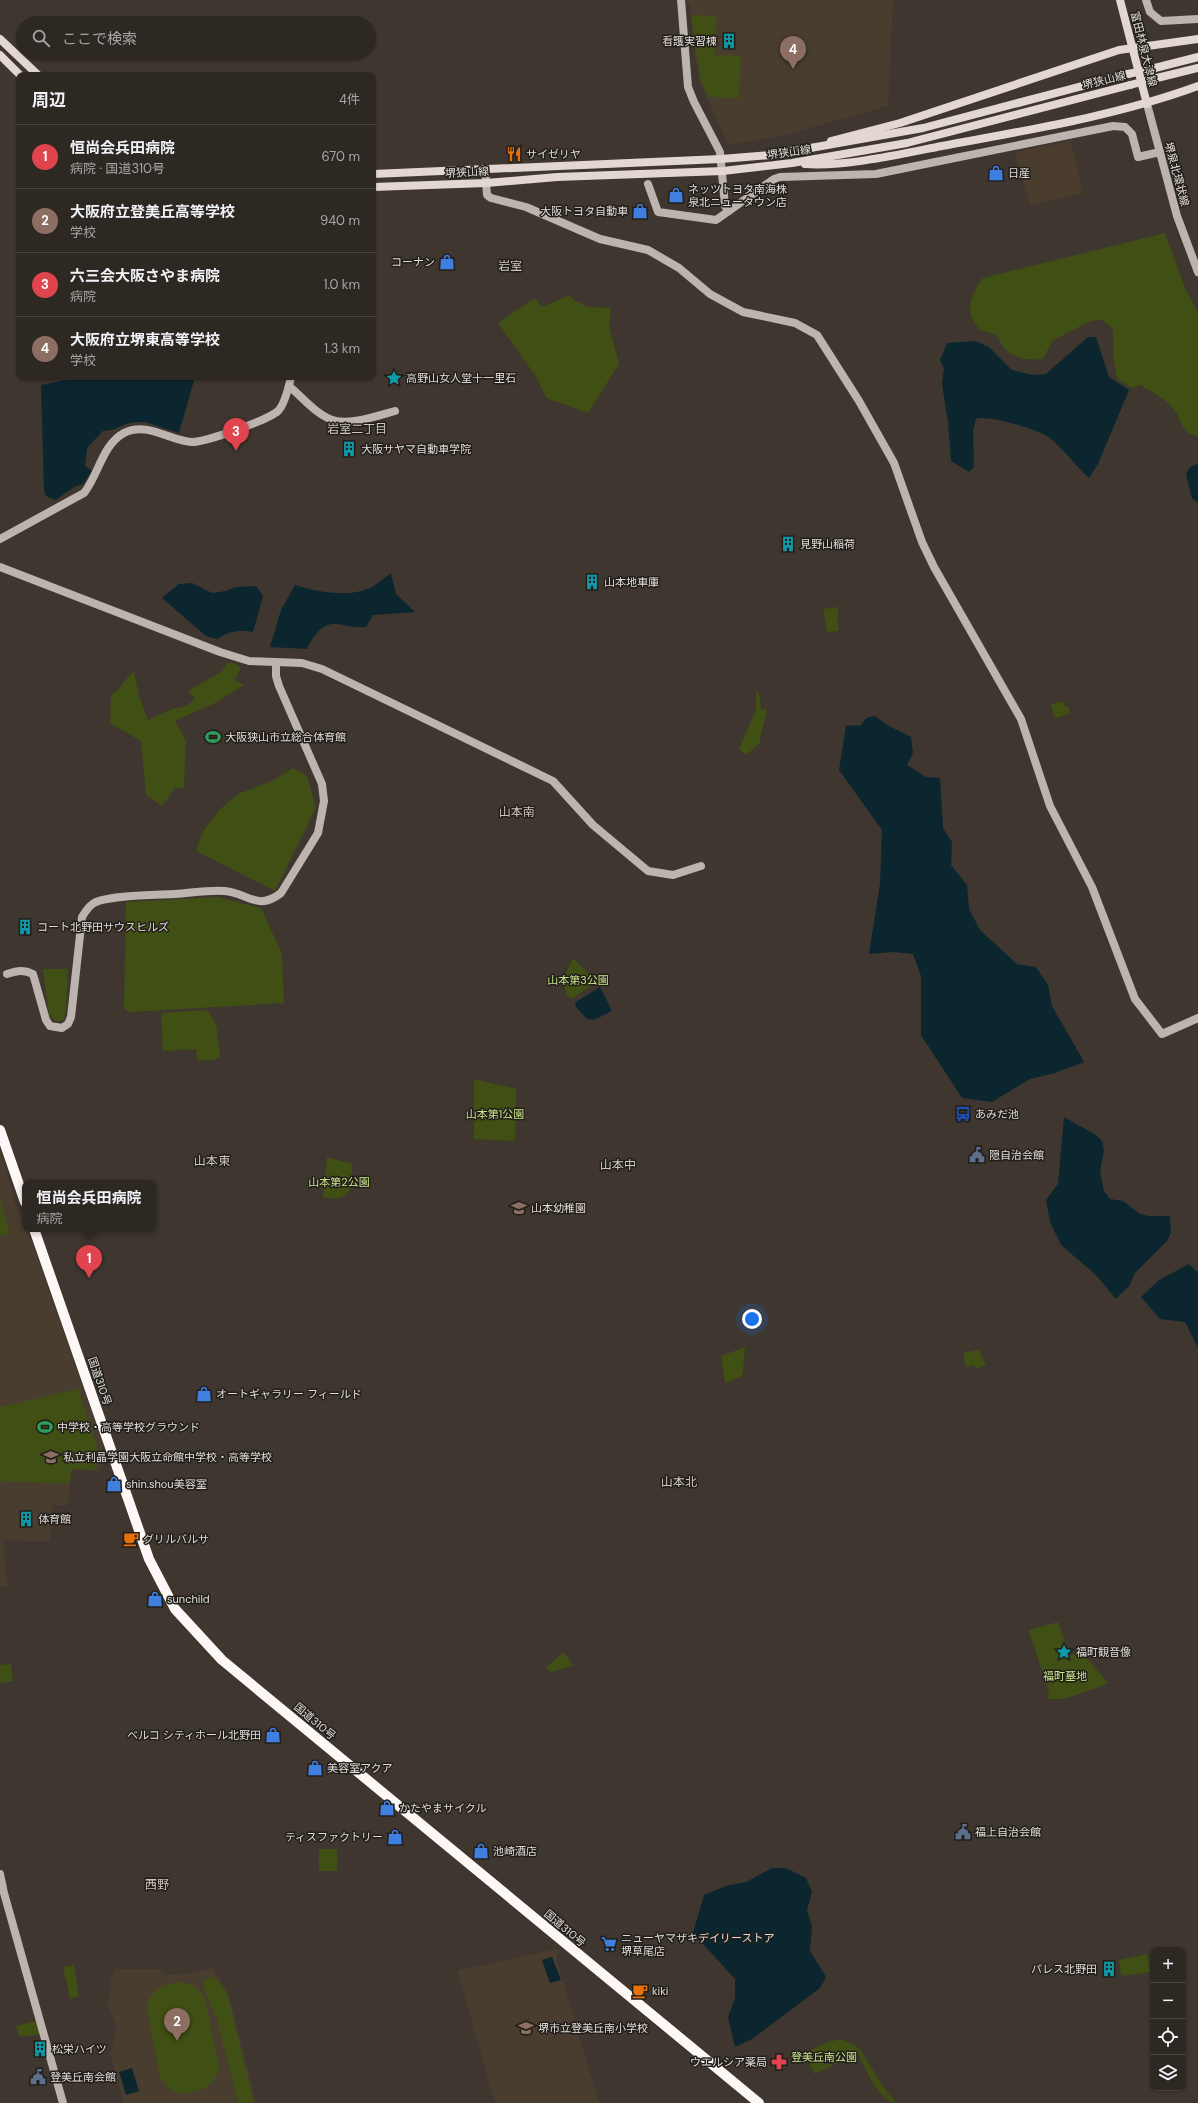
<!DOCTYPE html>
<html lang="ja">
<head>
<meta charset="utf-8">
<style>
  :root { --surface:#2e2823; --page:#36302b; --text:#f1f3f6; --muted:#a7a6a6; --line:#494441; --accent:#d6ab8b }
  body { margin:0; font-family:"DM Sans","Noto Sans JP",sans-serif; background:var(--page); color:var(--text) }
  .controls { position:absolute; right:12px; bottom:12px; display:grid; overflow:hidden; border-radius:8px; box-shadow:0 1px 3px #0004 }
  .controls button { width:36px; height:36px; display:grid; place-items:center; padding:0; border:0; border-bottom:1px solid var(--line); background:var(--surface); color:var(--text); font:20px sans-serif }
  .you { position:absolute; left:752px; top:1319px; width:14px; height:14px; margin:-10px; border:3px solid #fff; border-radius:50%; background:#1a73e8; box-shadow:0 0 0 6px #1a73e833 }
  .badge { display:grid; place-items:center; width:26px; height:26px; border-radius:50%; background:var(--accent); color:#fff; font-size:13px; font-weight:700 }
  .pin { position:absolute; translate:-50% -33px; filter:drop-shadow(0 1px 2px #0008) }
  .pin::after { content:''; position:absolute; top:21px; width:14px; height:12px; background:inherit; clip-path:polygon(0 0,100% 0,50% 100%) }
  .popup { position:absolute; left:22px; top:1180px; width:134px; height:52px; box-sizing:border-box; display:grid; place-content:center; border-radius:8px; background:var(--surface); filter:drop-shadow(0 1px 3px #0005); font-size:13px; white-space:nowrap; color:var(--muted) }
  .popup b { font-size:15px; color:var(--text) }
  .popup::after { content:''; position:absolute; left:50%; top:100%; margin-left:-8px; border:8px solid transparent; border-top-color:var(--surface) }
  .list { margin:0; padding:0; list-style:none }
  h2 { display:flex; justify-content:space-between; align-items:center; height:52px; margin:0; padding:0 16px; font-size:17px }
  h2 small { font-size:13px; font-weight:400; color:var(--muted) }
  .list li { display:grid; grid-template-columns:26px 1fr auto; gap:12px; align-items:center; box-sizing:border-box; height:64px; padding:0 16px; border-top:1px solid var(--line) }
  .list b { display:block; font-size:15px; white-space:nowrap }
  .list p { margin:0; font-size:13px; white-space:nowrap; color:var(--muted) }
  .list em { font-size:13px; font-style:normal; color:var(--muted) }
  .icon { flex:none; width:22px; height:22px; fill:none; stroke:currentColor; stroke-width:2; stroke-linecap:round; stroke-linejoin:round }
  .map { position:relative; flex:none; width:1198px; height:2103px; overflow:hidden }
  .search { position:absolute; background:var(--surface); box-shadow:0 1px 3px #0004; left:16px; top:16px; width:360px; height:44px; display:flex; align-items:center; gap:10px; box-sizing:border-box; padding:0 14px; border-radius:22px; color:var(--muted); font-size:15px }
  .panel { position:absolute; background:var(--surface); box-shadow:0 1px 3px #0004; left:16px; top:72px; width:360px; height:308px; border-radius:8px }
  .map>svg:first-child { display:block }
  .commercial { fill:#4a3d2e }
  .built { fill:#493d30 }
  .green { fill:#404f13 }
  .water { fill:#0b262e }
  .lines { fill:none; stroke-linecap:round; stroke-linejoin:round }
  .secondary { stroke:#bdb4b0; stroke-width:8 }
  .primary { stroke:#e2d7d1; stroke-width:8 }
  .highway { stroke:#fdf8f5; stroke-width:10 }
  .primary-bridge { stroke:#e2d7d1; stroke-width:8 }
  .labels { text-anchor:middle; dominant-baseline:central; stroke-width:3; stroke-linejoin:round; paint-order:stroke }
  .poi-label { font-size:11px; fill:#e0dbd6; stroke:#221f1b; text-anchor:start }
  .street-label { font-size:11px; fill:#e0dbd6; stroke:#221f1b }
  .park-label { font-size:11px; fill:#c8e389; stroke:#221f1b }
  .neighbourhood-label { font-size:12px; fill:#cdc4ba; stroke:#221f1b }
</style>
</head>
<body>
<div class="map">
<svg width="1198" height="2103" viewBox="0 0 1198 2103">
  <rect width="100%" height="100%" fill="#3e362f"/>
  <path class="commercial" d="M1071,141L1083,193L1030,205L1015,152Z"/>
  <g class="built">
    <path d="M686,0H893L888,106L785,135L728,145L700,82L695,57L690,6Z"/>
    <path d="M0,1149L15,1203L35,1251L103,1444L100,1471L72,1470L67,1506L53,1505L50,1542L3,1540L7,1587H0Z"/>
    <path d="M557,1949L561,1951L556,1957L599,2103H495L458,1973L460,1970Z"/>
    <path d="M212,1968L228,1992L256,2103H124L110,2055L117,2028L107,2002L111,1989L110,1978L116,1969H159L164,1975L188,1974Z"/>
  </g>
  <g class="green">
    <path d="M691,15L716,16L715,55L741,56L739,98L708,97L701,82Z"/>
    <path d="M1165,233L1185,288L1198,312V437C1181,431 1183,425 1176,412C1168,400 1152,392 1140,385L1131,388L1117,378L1113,354V329L1102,320L1091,321L1052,341L1043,359C1028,360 1015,360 1004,348C1001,344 999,338 995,335C991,332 985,333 981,330C962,315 971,293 983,278Z"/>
    <path d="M570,295L574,301L580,302L587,307L611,308L609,326L619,364L588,413L546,398L537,378L498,323L535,298L542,307Z"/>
    <path d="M839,607L837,619L839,631L827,632L823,609Z"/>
    <path d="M227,663H233L241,667L235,680L244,685L215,703L175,721L186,741L184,788H175L162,806L146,795L141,741L110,723L111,695C122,689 124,678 134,672L139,696L148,720L172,709L186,706L194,700V696L189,693L190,690L222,671Z"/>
    <path d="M756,692H759L761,709L767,710L759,744L746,755L739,749L756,709Z"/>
    <path d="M1063,701L1065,707L1068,706L1070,714L1055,718L1051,704Z"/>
    <path d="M293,768L307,776L316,808L275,891L196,851L203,831L220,809L240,793L270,782Z"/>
    <path d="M217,897L261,908L282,954L284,1003L129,1012L124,1008L126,902Z"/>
    <path d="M573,958L597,982L573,998H569C559,985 567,970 573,958Z"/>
    <path d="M43,969H68L66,1011L64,1020L56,1022L49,1015Z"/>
    <path d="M208,1010L217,1028L220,1057L213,1060L197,1061L196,1049L163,1051L161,1013Z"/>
    <path d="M474,1079L516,1089L515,1141L474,1139Z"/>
    <path d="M327,1157L352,1164C353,1188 352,1203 323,1197Z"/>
    <path d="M0,1200L10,1233L0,1236Z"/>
    <path d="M745,1347L743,1373L741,1377L725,1383L721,1356Z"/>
    <path d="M979,1350L986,1365L976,1369L974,1365L966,1367L963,1353Z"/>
    <path d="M78,1389L97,1446L95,1470L72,1469L69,1484L0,1481V1407Z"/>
    <path d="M1058,1622L1070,1656L1080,1650L1108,1683C1105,1685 1069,1698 1063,1699C1058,1700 1052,1699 1047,1699L1049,1691L1029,1632V1630Z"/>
    <path d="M564,1652L574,1666L550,1672L546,1667Z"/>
    <path d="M11,1664L13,1681L0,1683V1665Z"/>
    <rect x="319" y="1849" width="18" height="22"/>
    <path d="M1147,1954L1150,1972L1121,1976L1119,1960Z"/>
    <path d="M74,1965L79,1996L70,1999L63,1967Z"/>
    <path d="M214,1976L227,1993L254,2102L238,2103L216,2017H215L204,1987L203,1980Z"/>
    <path d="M181,1982L196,1987L205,1998L219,2066C219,2086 191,2098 173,2091C167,2088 164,2083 160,2077L147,2010C147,1991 164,1984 181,1982Z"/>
    <path d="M36,2021L40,2034L19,2037L16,2026Z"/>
    <path d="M837,2040H844L860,2049L882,2085L896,2103C880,2103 865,2067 857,2053L815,2074L804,2054L827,2042Z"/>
  </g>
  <g class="water">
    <path d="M1088,337H1096L1109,377L1129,390L1098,464L1089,478C1077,467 1060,445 1047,436C1038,430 987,414 976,419L973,431L974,467L969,472L951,461L948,422L942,384L944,369L940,360L947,343L975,341L989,347L1012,370L1033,375L1046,374Z"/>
    <path d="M80,377H195L179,433L145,422H135L126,424L112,430L103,431L87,448L85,466L92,471L83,484L76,486L55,500L46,496L44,491L41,385Z"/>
    <path d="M1198,464V503L1192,498L1186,474L1190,467Z"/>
    <path d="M391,573L396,594L415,612L373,615L366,627C354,628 348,625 337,624C322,622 312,638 307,649L270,647L281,610L295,585C317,592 348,598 370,588C377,585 384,578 391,573Z"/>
    <path d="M192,583L212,593L226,591L236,587L256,586L263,596L253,632C239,629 229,631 217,639L206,636L162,598L179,584Z"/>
    <path d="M875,716L887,725L911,737L913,753L907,765L926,777L940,778L943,828L952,842L951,865L967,885L969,909L980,930L1017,964L1036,967L1048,985L1052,1006L1084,1062L1055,1073L1030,1079L992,1102L962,1098L921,1035V976L913,954L893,952L869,954L880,884L882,830L839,770L846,726L861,725L866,718Z"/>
    <path d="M600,987L612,1011L594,1020L587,1019L575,1006L576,1002Z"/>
    <path d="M1064,1117L1096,1135L1102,1141L1104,1150L1100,1171L1104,1191L1110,1199L1123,1201L1140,1214L1149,1216H1170L1171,1233L1167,1241L1135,1273L1129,1286L1116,1299L1096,1275L1061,1245L1050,1222L1046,1200L1058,1184Z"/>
    <path d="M1189,1264L1198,1273V1348L1185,1322L1160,1319L1141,1297L1159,1280Z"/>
    <path d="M772,1868H786L806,1878L812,1892L807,1910L812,1927L810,1951L826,1977L820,1988L752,2039L735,2047L728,2017L735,1998V1979L693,1933L704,1895L729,1885L746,1882Z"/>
    <path d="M552,1957L561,1980L550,1983L542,1960Z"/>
    <path d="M132,2068L139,2091L126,2095L119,2072Z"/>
  </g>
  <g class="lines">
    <g class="secondary">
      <path d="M681,0L688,87L694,102L720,152L725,206L729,211"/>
      <path d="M1146,0L1150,12L1161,21L1198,19"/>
      <path d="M1147,104L1177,216L1198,272"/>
      <path d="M485,170L487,195L491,198L526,207L600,239L648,250L679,268L710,294L743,312L795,323L817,335L859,401L894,463L922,542L934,567L1021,719L1050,806L1092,887L1135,999L1162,1034L1198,1018"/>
      <path d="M648,184L658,212L716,220L774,179L780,177L876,174L1113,126L1125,127L1132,134L1138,157L1160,152"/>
      <path d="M289,386C302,397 318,417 336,421C355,424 377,416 395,411"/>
      <path d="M0,539L84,493C99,474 102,445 124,433C147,421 170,441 192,442C206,442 268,420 278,411C285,404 289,386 291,377"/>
      <path d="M0,567L220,652L249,661L302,663L322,669L553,781L593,825L648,871L673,875L701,866"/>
      <path d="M7,974C17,971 23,969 33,974L46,1020L50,1026L62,1028L68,1024L71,1017L82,917C85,912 90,904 96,902C112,895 157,895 175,894C191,893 208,890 224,891C247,892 257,912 281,893L318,833L324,801L322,784L279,686L276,676V662"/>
      <path d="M0,1874L4,1893L63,2103"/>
    </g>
    <g class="primary">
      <path d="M1120,0L1147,104"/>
      <path d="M0,39L38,75"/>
      <path d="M0,55L20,75"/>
      <path d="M1151,69L1198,57"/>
      <path d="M1153,79L1198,68"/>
      <path d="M831,141L900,123L1119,50L1198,39"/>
      <path d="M805,164C845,167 901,154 942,146C1028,130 1116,116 1198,86"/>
      <path d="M373,174L721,159L771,155L923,128L1128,74"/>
      <path d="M373,187L486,183L557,177L723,171L792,163L907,143L1130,85"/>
    </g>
    <g class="highway">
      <path d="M0,1130L25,1202"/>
      <path d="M34,1229L149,1559L175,1609L222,1660L759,2103"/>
    </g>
    <g class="primary-bridge">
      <path d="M1128,74L1151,69"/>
      <path d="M1130,85L1153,79"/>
    </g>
  </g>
  <defs>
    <symbol id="building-bare" viewBox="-9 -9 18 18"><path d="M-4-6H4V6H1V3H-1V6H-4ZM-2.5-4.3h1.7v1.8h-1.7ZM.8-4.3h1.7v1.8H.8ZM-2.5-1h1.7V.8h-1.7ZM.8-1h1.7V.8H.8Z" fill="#0f9aa8" stroke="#221f1b" stroke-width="2.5" paint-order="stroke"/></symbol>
    <symbol id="restaurant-bare" viewBox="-9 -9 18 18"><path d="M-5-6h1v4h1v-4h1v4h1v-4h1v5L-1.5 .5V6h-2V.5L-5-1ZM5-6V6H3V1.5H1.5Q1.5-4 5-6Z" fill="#e8710a" stroke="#221f1b" stroke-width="2.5" paint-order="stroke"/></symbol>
    <symbol id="shop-bare" viewBox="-9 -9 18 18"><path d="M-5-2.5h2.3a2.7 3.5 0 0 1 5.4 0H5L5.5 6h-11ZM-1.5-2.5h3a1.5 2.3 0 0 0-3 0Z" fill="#3f7fe0" stroke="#221f1b" stroke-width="2.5" paint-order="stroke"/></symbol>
    <symbol id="sight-bare" viewBox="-9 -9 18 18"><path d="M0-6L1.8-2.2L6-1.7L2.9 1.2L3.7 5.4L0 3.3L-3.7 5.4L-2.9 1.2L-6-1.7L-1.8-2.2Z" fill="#0f9aa8" stroke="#221f1b" stroke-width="2.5" paint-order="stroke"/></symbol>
    <symbol id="stadium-bare" viewBox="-9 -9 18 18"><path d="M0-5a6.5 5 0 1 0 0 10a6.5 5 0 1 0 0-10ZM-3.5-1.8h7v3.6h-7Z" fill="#2e9e5b" stroke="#221f1b" stroke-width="2.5" paint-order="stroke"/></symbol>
    <symbol id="bus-bare" viewBox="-9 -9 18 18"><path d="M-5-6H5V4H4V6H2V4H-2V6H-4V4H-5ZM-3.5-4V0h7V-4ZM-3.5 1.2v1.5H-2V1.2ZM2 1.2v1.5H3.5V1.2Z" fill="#1a4fb4" stroke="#221f1b" stroke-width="2.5" paint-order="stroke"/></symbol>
    <symbol id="civic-bare" viewBox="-9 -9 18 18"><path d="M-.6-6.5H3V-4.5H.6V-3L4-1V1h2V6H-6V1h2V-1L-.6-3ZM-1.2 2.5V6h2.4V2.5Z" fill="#5c6f8a" stroke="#221f1b" stroke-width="2.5" paint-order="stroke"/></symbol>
    <symbol id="school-bare" viewBox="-9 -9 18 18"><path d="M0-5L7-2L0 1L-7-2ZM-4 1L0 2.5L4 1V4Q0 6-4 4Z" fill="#8d6e63" stroke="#221f1b" stroke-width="2.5" paint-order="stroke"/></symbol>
    <symbol id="cafe-bare" viewBox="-9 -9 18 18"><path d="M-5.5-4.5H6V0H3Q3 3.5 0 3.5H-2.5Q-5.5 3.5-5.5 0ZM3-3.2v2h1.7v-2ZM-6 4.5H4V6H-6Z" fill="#e8710a" stroke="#221f1b" stroke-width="2.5" paint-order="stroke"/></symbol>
    <symbol id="supermarket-bare" viewBox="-9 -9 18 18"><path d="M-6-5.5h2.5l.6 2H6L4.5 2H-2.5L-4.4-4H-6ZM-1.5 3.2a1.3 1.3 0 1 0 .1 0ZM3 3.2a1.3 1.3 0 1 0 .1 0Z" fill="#3f7fe0" stroke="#221f1b" stroke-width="2.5" paint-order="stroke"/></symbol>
    <symbol id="pharmacy-bare" viewBox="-9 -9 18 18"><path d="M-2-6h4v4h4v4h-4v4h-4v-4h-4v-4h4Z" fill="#e0444e" stroke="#221f1b" stroke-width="2.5" paint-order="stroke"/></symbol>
  </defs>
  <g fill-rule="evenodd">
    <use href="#building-bare" x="718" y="30" width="22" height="22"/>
    <use href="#restaurant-bare" x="503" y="143" width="22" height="22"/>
    <use href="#shop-bare" x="985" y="162" width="22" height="22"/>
    <use href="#shop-bare" x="665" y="184" width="22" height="22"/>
    <use href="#shop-bare" x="629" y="200" width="22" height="22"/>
    <use href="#shop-bare" x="436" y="251" width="22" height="22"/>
    <use href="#sight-bare" x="383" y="367" width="22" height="22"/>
    <use href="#building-bare" x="338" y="438" width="22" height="22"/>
    <use href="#building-bare" x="777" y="533" width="22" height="22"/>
    <use href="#building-bare" x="581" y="571" width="22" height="22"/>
    <use href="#stadium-bare" x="202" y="726" width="22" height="22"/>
    <use href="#building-bare" x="14" y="916" width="22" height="22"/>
    <use href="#bus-bare" x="952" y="1103" width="22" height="22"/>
    <use href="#civic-bare" x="966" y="1144" width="22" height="22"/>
    <use href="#school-bare" x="508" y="1197" width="22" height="22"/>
    <use href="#shop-bare" x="193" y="1383" width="22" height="22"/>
    <use href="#stadium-bare" x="34" y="1416" width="22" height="22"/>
    <use href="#school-bare" x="40" y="1446" width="22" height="22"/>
    <use href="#shop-bare" x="103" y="1473" width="22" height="22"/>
    <use href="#building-bare" x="15" y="1508" width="22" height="22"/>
    <use href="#cafe-bare" x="120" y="1528" width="22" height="22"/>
    <use href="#shop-bare" x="144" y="1588" width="22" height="22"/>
    <use href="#sight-bare" x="1053" y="1641" width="22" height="22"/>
    <use href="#shop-bare" x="262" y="1724" width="22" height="22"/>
    <use href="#shop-bare" x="304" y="1757" width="22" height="22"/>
    <use href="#shop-bare" x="376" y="1797" width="22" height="22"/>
    <use href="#civic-bare" x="952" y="1821" width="22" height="22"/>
    <use href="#shop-bare" x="384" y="1826" width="22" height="22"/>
    <use href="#shop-bare" x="470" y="1840" width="22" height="22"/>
    <use href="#supermarket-bare" x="598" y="1933" width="22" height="22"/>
    <use href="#building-bare" x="1098" y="1958" width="22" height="22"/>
    <use href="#cafe-bare" x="629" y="1980" width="22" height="22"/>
    <use href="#school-bare" x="515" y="2017" width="22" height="22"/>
    <use href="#building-bare" x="29" y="2038" width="22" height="22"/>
    <use href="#pharmacy-bare" x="768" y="2051" width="22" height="22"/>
    <use href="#civic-bare" x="27" y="2066" width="22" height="22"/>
  </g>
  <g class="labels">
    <g class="poi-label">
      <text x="717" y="41" text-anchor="end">看護実習棟</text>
      <text x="526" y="154">サイゼリヤ</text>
      <text x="1008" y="173">日産</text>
      <text x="688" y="189">ネッツトヨタ南海株<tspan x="688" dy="13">泉北ニュータウン店</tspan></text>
      <text x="628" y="211" text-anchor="end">大阪トヨタ自動車</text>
      <text x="435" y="262" text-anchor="end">コーナン</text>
      <text x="406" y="378">高野山女人堂十一里石</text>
      <text x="361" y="449">大阪サヤマ自動車学院</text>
      <text x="800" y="544">見野山稲荷</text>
      <text x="604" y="582">山本地車庫</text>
      <text x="225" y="737">大阪狭山市立総合体育館</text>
      <text x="37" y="927">コート北野田サウスヒルズ</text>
      <text x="975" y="1114">あみだ池</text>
      <text x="989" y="1155">隠自治会館</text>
      <text x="531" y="1208">山本幼稚園</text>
      <text x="216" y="1394">オートギャラリー フィールド</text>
      <text x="57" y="1427">中学校・高等学校グラウンド</text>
      <text x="63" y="1457">私立利晶学園大阪立命館中学校・高等学校</text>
      <text x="126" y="1484">shin.shou美容室</text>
      <text x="38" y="1519">体育館</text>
      <text x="143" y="1539">グリルバルサ</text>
      <text x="167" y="1599">sunchild</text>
      <text x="1076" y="1652">福町観音像</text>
      <text x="261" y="1735" text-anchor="end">ベルコ シティホール北野田</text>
      <text x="327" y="1768">美容室アクア</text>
      <text x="399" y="1808">かたやまサイクル</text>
      <text x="975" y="1832">福上自治会館</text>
      <text x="383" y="1837" text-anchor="end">ティスファクトリー</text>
      <text x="493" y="1851">池崎酒店</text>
      <text x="621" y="1938">ニューヤマザキデイリーストア<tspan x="621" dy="13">堺草尾店</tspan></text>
      <text x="1097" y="1969" text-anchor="end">パレス北野田</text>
      <text x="652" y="1991">kiki</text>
      <text x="538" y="2028">堺市立登美丘南小学校</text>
      <text x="52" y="2049">松栄ハイツ</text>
      <text x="767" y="2062" text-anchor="end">ウエルシア薬局</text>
      <text x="50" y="2077">登美丘南会館</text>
    </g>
    <g class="street-label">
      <text transform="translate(1144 49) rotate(76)">富田林泉大津線</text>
      <text transform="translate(1104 80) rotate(-14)">堺狭山線</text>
      <text transform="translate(789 152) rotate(-8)">堺狭山線</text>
      <text transform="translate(467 172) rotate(-3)">堺狭山線</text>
      <text transform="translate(1177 174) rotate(75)">堺泉北環状線</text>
      <text transform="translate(100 1381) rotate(71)">国道310号</text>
      <text transform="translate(315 1721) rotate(40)">国道310号</text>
      <text transform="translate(565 1928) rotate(40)">国道310号</text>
    </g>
    <g class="park-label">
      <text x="578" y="980">山本第3公園</text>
      <text x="495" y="1114">山本第1公園</text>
      <text x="339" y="1182">山本第2公園</text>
      <text x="1065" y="1676">福町墓地</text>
      <text x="824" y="2057">登美丘南公園</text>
    </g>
    <g class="neighbourhood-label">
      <text x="510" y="266">岩室</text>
      <text x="357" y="429">岩室二丁目</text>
      <text x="517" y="812">山本南</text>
      <text x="212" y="1161">山本東</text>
      <text x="618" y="1165">山本中</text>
      <text x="679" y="1482">山本北</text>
      <text x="157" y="1885">西野</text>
    </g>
  </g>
</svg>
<div class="controls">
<button>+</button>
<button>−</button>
<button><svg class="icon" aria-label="locate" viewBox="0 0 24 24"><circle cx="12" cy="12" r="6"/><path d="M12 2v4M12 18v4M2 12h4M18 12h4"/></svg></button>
<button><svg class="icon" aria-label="layers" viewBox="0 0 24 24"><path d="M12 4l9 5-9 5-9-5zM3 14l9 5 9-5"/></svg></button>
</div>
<div class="you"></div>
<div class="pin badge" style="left:89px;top:1278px;background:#e0444e">1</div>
<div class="popup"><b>恒尚会兵田病院</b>病院</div>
<div class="pin badge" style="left:177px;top:2041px;background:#8d6e63">2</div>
<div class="pin badge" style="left:236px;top:451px;background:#e0444e">3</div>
<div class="pin badge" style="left:793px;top:69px;background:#8d6e63">4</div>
<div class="search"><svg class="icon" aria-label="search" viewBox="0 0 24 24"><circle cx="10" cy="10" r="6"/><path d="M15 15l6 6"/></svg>ここで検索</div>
<section class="panel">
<h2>周辺<small>4件</small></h2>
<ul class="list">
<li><span class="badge" style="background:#e0444e">1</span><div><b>恒尚会兵田病院</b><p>病院 · 国道310号</p></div><em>670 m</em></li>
<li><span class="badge" style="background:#8d6e63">2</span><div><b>大阪府立登美丘高等学校</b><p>学校</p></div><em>940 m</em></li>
<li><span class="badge" style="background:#e0444e">3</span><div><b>六三会大阪さやま病院</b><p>病院</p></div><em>1.0 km</em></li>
<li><span class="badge" style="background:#8d6e63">4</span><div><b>大阪府立堺東高等学校</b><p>学校</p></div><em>1.3 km</em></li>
</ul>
</section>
</div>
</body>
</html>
